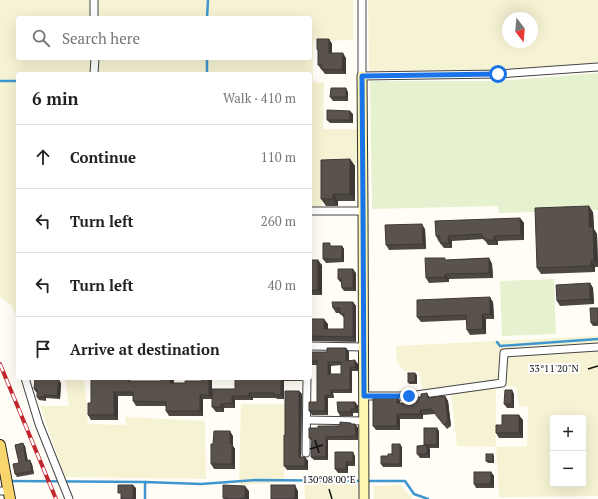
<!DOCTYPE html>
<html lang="en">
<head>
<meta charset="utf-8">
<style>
  :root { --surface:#fff; --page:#f6f6f6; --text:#222; --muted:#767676; --line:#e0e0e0 }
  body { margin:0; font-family:"PT Serif",serif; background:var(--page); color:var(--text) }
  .controls { position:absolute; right:12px; bottom:12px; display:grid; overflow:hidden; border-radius:4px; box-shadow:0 4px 16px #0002 }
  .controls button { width:36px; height:36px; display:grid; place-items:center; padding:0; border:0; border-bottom:1px solid var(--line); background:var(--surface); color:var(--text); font:20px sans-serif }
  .compass { position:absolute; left:502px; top:12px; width:36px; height:36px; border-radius:50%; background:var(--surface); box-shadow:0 4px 16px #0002; rotate:164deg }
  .stop { position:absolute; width:12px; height:12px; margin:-9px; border:3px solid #1a73e8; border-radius:50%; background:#fff }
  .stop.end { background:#1a73e8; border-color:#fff; box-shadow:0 1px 4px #0008 }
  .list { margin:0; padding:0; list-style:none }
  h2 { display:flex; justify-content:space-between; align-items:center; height:52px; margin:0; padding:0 16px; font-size:17px }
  h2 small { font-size:13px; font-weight:400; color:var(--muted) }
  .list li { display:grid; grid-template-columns:26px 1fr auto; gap:12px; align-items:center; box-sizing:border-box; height:64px; padding:0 16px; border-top:1px solid var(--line) }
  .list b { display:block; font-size:15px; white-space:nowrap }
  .list em { font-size:13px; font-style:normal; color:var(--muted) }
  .icon { flex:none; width:22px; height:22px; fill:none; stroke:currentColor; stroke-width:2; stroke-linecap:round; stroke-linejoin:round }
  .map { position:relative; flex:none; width:598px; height:499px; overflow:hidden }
  .search { position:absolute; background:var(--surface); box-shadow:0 4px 16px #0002; left:16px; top:16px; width:296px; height:44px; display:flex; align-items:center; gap:10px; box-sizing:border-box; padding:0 14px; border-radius:4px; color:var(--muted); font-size:15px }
  .panel { position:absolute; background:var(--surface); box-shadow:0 4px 16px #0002; left:16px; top:72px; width:296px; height:308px; border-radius:4px }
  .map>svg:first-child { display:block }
  .farmland { fill:#f6f3d4; fill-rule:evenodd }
  .pitch { fill:#e6f2cf }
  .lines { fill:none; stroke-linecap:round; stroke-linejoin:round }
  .stream { stroke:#3f96cf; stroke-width:2.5 }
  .street-casing { stroke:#444; stroke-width:9 }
  .secondary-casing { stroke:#333; stroke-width:11 }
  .primary-casing { stroke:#222; stroke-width:12 }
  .street { stroke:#fff; stroke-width:7 }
  .secondary { stroke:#fff6b0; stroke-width:9 }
  .primary { stroke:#f9d66b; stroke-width:10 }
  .rail-casing { stroke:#c4262e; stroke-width:4 }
  .rail { stroke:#fff; stroke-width:2.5; stroke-dasharray:8; stroke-linecap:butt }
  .wall { fill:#4d4742; fill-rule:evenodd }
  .shaded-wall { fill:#3f3936 }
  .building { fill:#5a524d; stroke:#3f3936; fill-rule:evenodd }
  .route { stroke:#1a73e8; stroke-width:5 }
  .ticks { fill:none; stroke:#111; stroke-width:1.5 }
  .ticks-label { font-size:10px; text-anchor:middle; fill:#111; stroke:#fff; stroke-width:4; stroke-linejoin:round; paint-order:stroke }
</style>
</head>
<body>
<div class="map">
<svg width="598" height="499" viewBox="0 0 598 499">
  <rect width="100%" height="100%" fill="#fffdf5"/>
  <g class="farmland">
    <path d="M0,0H353V40L313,41V82L324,83L323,129H358L359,163L322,162V207H310V74H18V320L12,306L0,297ZM18,18H310V58H18Z"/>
    <path d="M368,0H598V64L497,72H369ZM508,18H532V42H508Z"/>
    <path d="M598,336V496L499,497L496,447L457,446L450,386L422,390L419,371H404L397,362L396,346ZM496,386H516L519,406L528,407L527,446L496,447ZM553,418H583V432H584L583,484H553Z"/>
    <path d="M65,378H84L88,424L126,425L125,417L205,421L206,479L65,477L40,406H69Z"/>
    <path d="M241,404H285L284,482L239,485Z"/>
    <path d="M304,482L358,483V499H305Z"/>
    <path d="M401,485L412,499H374L373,486Z"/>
  </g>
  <g class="pitch">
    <path d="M598,73V210L499,213L498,206L372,209L370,81H500Z"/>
    <path d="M554,279L556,334L502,336L500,281Z"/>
  </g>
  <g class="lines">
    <g class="stream">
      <path d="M207,18L208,0"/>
      <path d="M207,74V58"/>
      <path d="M0,81H18"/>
      <path d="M497,342L500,346L598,339"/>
      <path d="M10,481L145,482"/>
      <path d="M366,481H405L414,494L428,499"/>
      <path d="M145,499V482L201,484L256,480L361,481"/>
    </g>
    <defs>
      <g id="street">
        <path d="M94,0V18"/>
        <path d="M362,0V76L498,74L598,67"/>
        <path d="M94,74L95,58"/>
        <path d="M310,211H363"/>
        <path d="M310,346L364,347"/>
        <path d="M25,378L39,424L69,499"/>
        <path d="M364,396H409L502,383L504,353L598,347"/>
        <path d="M307,420L364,421"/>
        <path d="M306,453L307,378"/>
        <path d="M0,491H8"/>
      </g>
      <path id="secondary" d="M362,76L363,211L364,499"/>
      <path id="primary" d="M0,445L10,499"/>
    </defs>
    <use href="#street" class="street-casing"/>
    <use href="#secondary" class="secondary-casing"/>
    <use href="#primary" class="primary-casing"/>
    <use href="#street" class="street"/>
    <use href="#secondary" class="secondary"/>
    <use href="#primary" class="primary"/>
    <defs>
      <path id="rail" d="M0,364L56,499"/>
    </defs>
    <use href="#rail" class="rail-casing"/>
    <use href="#rail" class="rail"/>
  </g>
  <g class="wall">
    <path d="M329,39L332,44V53L346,58V74H325L318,65V51L317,49Z"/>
    <path d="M348,92V101H333L330,97Z"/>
    <path d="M353,114V123H330L327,120Z"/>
    <path d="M350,159L355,166V201H338V206H326L321,199Z"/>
    <path d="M593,212L594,229L597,234L598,267H595V272L541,274L537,268Z"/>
    <path d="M520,218L524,223V240L498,241V245H488L484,239L452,241V248H444L440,243V241L439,242L436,236Z"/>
    <path d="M425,229L426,249L389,250L386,245Z"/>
    <path d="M331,246H342L344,249V262L326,263L323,259Z"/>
    <path d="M489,258L492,264L493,278L449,279V282L429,283L426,278L446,260Z"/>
    <path d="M310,260L322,265V295H311V319L328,324V329H344V318L340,313H336L333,308L353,302L356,306V342L310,341Z"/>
    <path d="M356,273V291H344L342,288V282H340L338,279Z"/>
    <path d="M590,283L593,288L594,304L560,306L557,301Z"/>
    <path d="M493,302L494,319H486V334L470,335L467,330L466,320L421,322L417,317Z"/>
    <path d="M598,308V326H593L591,323Z"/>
    <path d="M346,348L349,352V361L358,364V371H352V393H333L334,398H328V415H312L309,411L317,402V365H312L310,361L327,352ZM341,365V374H331V366Z"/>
    <path d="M417,375V384H409L408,382Z"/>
    <path d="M118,378H129L131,381L174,383H185L202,381L212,378V399H203V416H169L166,411V406H136L133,401V396H118V420H91L88,415L91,403Z"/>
    <path d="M235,378H302V381H284V399H277L276,398H253V400H235V408H224V412H216L212,407L235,389Z"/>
    <path d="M61,383L60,399L46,398V401L39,400L37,397V392H36L34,389Z"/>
    <path d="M299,391L302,394L301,457H305L308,461V470H287L284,466L285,435Z"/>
    <path d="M427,393L430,398L445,396L448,401L451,426L447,429L435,414L423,415V419H400V430H376L373,426L400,401V403H414L421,397Z"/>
    <path d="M514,394V408H507L504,404Z"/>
    <path d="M355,402L358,406V413H353V416H340L338,412Z"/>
    <path d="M523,420V438H499L496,433L502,425Z"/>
    <path d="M352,424H355L358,428V440H328V460H314L311,457L312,441L309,438L318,428Z"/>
    <path d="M439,431V448H429L430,458H420L417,454L424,446V445Z"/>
    <path d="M233,436V446L235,449V469H214L211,464L213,444Z"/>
    <path d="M25,446L28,461L32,464L34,474L17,477L15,474Z"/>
    <path d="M402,447V467H383L381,464L388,456L392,454Z"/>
    <path d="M355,456V466H348V473H338L335,469Z"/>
    <path d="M494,456V463H488L486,461Z"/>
    <path d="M491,472L494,476V488H476L474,484Z"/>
    <path d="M249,491V499H224L223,498Z"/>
  </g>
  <g class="shaded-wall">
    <path d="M329,39L332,44V58L329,53Z"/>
    <path d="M343,53L346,58V74L342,70Z"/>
    <path d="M346,88L348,92V101L346,97Z"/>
    <path d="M350,111L353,114V123L350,120Z"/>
    <path d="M350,159L355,166V201L350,194Z"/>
    <path d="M333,194L338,201V206L333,199Z"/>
    <path d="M589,206L593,212L594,229L597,234L598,266L594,261L589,227Z"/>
    <path d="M310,214L311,216V234L310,233Z"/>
    <path d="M520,218L524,223V240L521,235Z"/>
    <path d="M422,224L425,229L426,249L423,244Z"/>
    <path d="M448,236L452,241V248L449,243Z"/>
    <path d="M494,236L498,241V245L494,240Z"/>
    <path d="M342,246L344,249V262L342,259Z"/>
    <path d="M489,258L492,264L493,278L489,273Z"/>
    <path d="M318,260L322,265V295L318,290Z"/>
    <path d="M591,261L595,267V272L591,266Z"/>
    <path d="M353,269L356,273V291L353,288Z"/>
    <path d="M445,274L449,279V282L445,277Z"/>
    <path d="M590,283L593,288L594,304L590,299Z"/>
    <path d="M310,294L311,295V324L310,323Z"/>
    <path d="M490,297L493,302L494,319L490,314Z"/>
    <path d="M353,302L356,306V342L353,337Z"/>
    <path d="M482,314L486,319V334L483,329Z"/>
    <path d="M324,319L328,324V333L324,329Z"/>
    <path d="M346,348L349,352V364L346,361Z"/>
    <path d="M355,360L358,364V371L355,367Z"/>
    <path d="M328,362L331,366V378L328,374Z"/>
    <path d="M350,367L352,371V393L350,390Z"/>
    <path d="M415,373L417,375V384L415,382Z"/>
    <path d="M170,378H174V388L170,383Z"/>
    <path d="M209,378H212V399L209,395Z"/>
    <path d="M281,378H282L284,381V399L281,395Z"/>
    <path d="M59,380L61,383L60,399L57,396Z"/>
    <path d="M331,390L333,393L334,398L331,395Z"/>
    <path d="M512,390L514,394V408L512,404Z"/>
    <path d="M299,391L302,394L301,461L299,457Z"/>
    <path d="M114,392L118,396V420L114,415Z"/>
    <path d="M249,393L253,398V400L249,396Z"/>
    <path d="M44,395L46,398V401L44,397Z"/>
    <path d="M200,395L203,399V416L200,411Z"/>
    <path d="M325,395L328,398V415L325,411Z"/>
    <path d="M232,396L235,400V408L232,403Z"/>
    <path d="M397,396L400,401V408L397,403Z"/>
    <path d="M445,396L448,401L451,426L448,421Z"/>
    <path d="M355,402L358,406V413L355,409Z"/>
    <path d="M221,404L224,408V412L221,407Z"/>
    <path d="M351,409L353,413V416L351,412Z"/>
    <path d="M420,410L423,415V419L420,414Z"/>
    <path d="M397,414L400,419V430L397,426Z"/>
    <path d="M519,415L523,420V438L519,433Z"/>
    <path d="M355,424L358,428V440L356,436Z"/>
    <path d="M437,428L439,431V448L437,445Z"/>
    <path d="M230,431L233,436V446L235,449V469L232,464L230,444Z"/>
    <path d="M326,437L328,440V460L326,457Z"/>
    <path d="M23,443L25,446L28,464L26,461Z"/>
    <path d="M400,444L402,447V467L400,464Z"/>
    <path d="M427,445L430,449V458L427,454Z"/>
    <path d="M353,452L355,456V466L353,462Z"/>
    <path d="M493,454L494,456V463L493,461Z"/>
    <path d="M305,457L308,461V470L305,466Z"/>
    <path d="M30,460L32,464L34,474L32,471Z"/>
    <path d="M346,462L348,466V473L346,469Z"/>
    <path d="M491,472L494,476V488L491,484Z"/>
    <path d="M133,485L136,488V499H133Z"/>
    <path d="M295,485L298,491V499H295Z"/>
    <path d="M245,486L249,491V499H246L245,498Z"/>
  </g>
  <g class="building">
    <path d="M317,39H329V53H343L342,70L321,69L322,65H318V49H317Z"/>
    <path d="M331,88H346V97H330Z"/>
    <path d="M327,110L350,111V120H327Z"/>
    <path d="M350,159V194H333V199H321V160Z"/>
    <path d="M589,206V227H593L594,261H591V266L537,268L535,208Z"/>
    <path d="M520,218L521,235L494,236V240H484V237H482V234L448,236L449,243H440V236H436L435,221Z"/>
    <path d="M422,224L423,244L386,245L385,225Z"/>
    <path d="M323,243H330V246H342V259H323Z"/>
    <path d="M425,258H445V260L489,258V273L445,274V277L426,278Z"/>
    <rect x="310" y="260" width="8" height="30"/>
    <path d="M338,269H353V288H342L341,279H338Z"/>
    <path d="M590,283V299L557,301L556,285Z"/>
    <path d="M490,297V314H482L483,329L467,330L466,315L417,317V300Z"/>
    <path d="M332,302H353V337L310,336V319H324V329H344V314H340V308H333Z"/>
    <path d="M590,308H598V323H591Z"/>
    <path d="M327,348H346V361L355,360V367H350V390H331V395H325V411H309V402H317V361H310V352H327ZM328,362H341V374H328Z"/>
    <rect x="408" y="373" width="7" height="9"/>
    <path d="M35,378L59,380L57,396L44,395V397H37V389H34Z"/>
    <path d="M91,378H128V381H161V378H170V383H185V381H202V378H209V395H200V411H166V402L133,401V392H114V415H88V403H91Z"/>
    <path d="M235,378H281V395H274V393H249V396H232V403L221,404V407H212V389H235Z"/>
    <path d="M505,390H512V404H504Z"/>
    <path d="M285,391H299V457H305V466H284V435H285Z"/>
    <path d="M427,393L428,398L445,396L448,421L444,425L431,409L420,410V414H397V426H373V396H397V403H414V397H421V394Z"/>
    <path d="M337,402H355V409H351V412H338Z"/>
    <path d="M502,415H519V433H496V425H502Z"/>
    <path d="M340,422L351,423V424H355L356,436L326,437V457H311L312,438H309V428H318V426H340Z"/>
    <rect x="424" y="428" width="13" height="17"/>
    <path d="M214,431H230V444L232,443V464H211V444H213Z"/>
    <path d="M23,443L26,461L30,460L32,471L15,474L13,464L19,463L15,445Z"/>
    <path d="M392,444H400V464H381V456H388V454H392Z"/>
    <path d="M427,445V454H417V446Z"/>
    <path d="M335,452H353V462H346V469H335Z"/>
    <rect x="486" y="454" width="7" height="7"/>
    <rect x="474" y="472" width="17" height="12"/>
    <path d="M118,485H133V499H121V493H118Z"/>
    <path d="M223,485L245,486V498H241V499H227V498H223Z"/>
    <rect x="271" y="485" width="24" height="14"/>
  </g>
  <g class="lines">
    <path class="route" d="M409,396H364L363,211L362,76L498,74"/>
  </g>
  <path class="ticks" d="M588,369L598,366M315,440L319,453M310,449L323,445M329,489L332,499"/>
  <g class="ticks-label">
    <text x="554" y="372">33°11'20"N</text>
    <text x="329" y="483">130°08'00"E</text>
  </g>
</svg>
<div class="controls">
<button>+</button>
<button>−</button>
</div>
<svg class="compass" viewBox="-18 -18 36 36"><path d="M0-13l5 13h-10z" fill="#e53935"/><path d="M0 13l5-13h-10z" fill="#767676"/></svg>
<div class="stop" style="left:498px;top:74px"></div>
<div class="stop end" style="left:409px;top:396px"></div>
<div class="search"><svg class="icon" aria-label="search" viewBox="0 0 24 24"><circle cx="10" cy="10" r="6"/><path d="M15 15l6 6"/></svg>Search here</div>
<section class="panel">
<h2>6 min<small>Walk · 410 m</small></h2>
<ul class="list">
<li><svg class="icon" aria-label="ahead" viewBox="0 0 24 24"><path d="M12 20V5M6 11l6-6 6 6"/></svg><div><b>Continue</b></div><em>110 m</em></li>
<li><svg class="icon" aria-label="left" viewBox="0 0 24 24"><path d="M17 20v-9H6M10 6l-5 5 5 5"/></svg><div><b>Turn left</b></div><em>260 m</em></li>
<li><svg class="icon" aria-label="left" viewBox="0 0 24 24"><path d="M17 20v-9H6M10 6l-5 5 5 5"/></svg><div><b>Turn left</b></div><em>40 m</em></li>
<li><svg class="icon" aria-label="arrive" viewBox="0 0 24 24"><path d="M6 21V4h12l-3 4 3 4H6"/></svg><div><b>Arrive at destination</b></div></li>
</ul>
</section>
</div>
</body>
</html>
